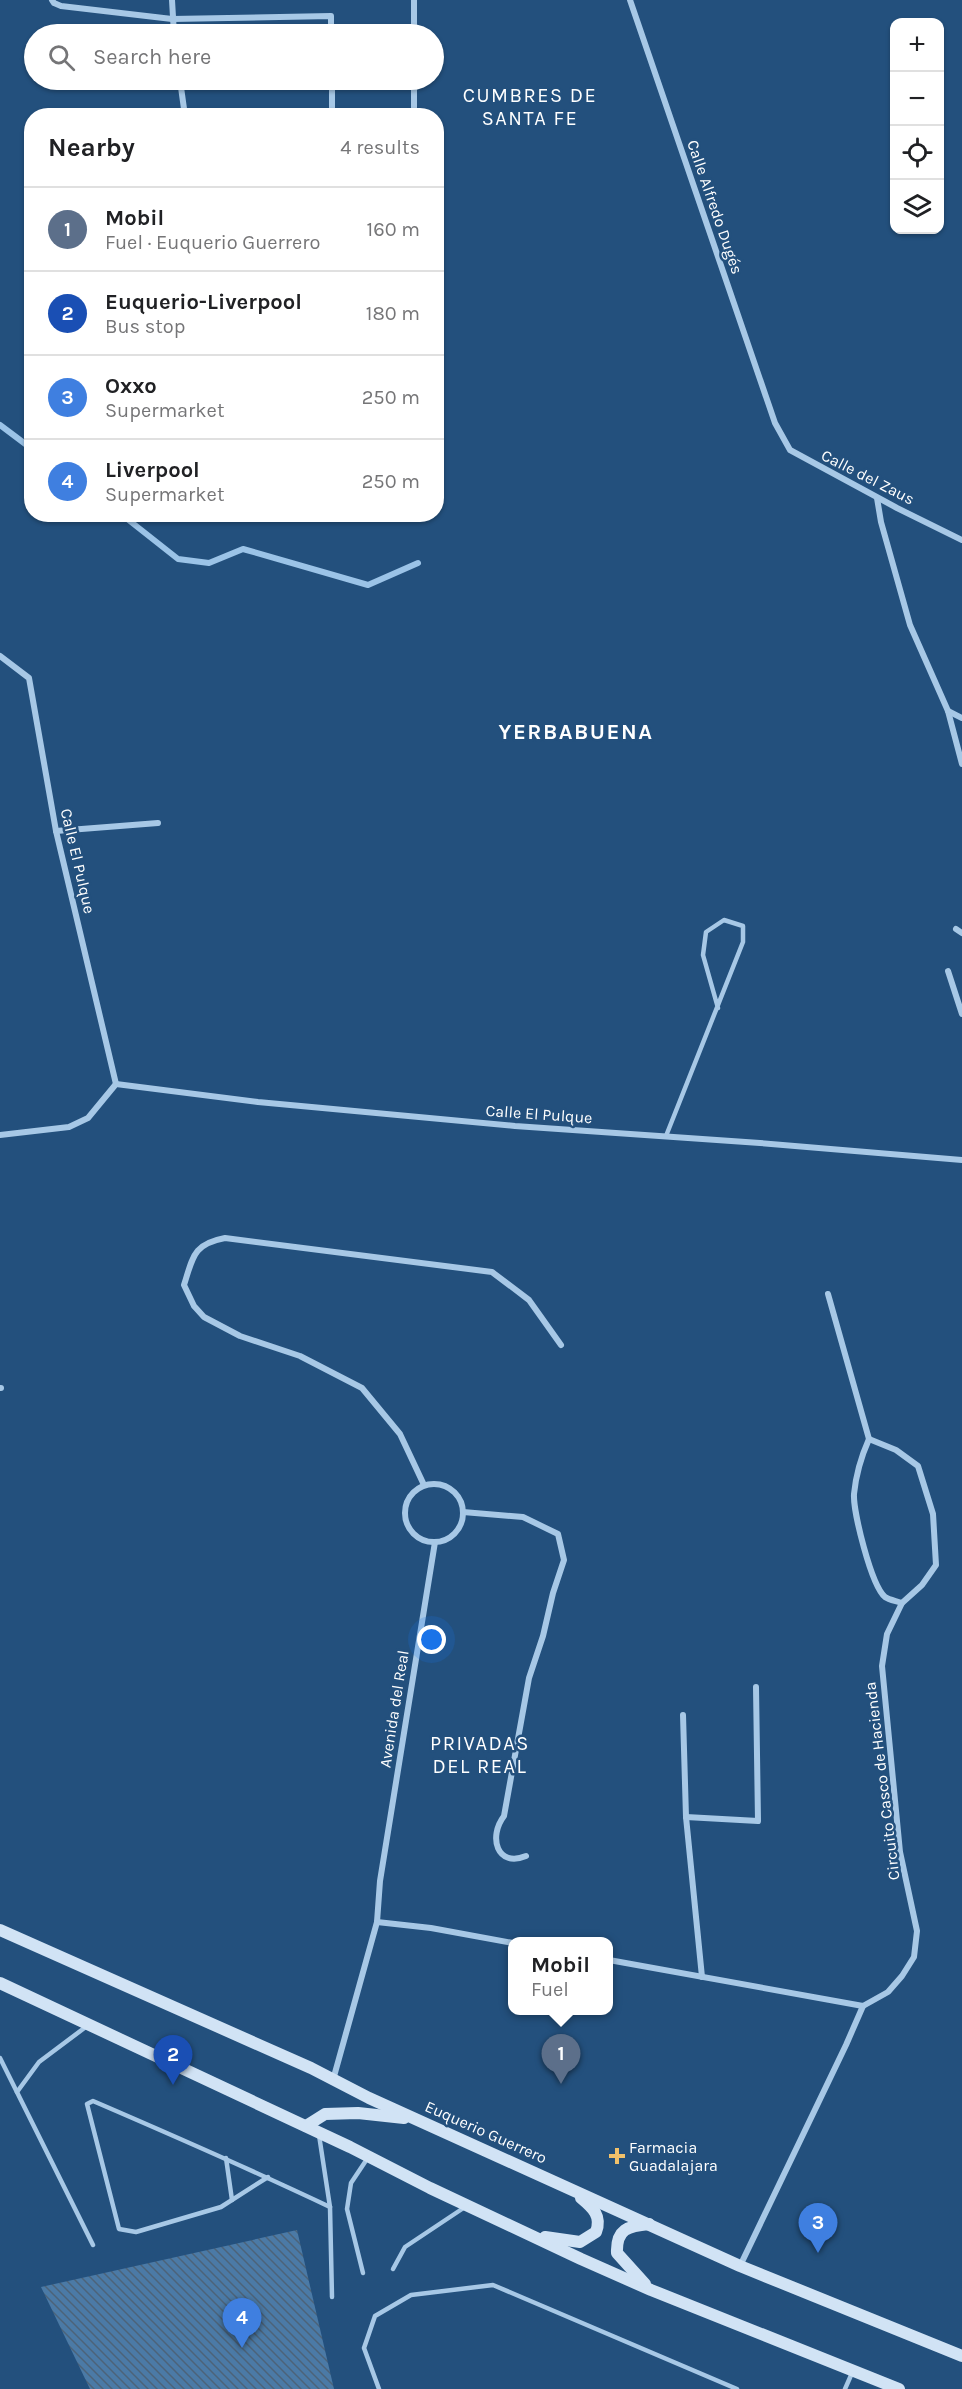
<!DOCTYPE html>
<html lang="en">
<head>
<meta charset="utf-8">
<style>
  :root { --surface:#fff; --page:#f2f2f2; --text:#202124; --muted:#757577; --line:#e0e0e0; --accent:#7e6944 }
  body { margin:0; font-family:Karla,sans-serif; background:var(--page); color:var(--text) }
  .controls { position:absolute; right:18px; top:18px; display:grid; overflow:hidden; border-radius:12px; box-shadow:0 2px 4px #0004 }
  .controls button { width:54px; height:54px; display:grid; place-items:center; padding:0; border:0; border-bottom:2px solid var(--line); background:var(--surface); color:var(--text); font:30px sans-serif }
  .you { position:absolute; left:432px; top:1640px; width:21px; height:21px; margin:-15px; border:4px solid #fff; border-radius:50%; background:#1a73e8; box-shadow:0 0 0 9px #1a73e833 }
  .badge { display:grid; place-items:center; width:39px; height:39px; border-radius:50%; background:var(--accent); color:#fff; font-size:20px; font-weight:700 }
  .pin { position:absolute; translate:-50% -50px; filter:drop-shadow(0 2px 3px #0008) }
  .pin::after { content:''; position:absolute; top:32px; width:21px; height:18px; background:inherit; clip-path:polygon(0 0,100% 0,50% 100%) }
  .popup { position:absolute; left:508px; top:1937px; width:105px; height:78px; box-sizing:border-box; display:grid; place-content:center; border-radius:12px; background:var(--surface); filter:drop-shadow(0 2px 4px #0005); font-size:20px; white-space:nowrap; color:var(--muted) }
  .popup b { font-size:22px; color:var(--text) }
  .popup::after { content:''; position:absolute; left:50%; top:100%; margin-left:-12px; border:12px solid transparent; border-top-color:var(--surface) }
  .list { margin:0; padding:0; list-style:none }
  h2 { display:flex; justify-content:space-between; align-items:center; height:78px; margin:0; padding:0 24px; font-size:26px }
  h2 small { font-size:20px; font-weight:400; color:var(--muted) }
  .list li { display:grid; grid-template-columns:39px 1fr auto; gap:18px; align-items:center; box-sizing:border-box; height:84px; padding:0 24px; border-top:2px solid var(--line) }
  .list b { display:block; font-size:22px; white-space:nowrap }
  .list p { margin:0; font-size:20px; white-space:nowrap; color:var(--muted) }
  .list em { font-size:20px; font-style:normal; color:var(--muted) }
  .icon { flex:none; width:33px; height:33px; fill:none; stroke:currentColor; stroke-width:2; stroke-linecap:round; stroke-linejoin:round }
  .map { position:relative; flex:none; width:962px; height:2389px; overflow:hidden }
  .search { position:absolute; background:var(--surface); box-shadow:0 2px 4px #0004; left:24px; top:24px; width:420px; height:66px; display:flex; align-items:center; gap:15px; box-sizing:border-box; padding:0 21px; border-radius:33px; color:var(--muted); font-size:22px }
  .panel { position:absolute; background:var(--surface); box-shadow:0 2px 4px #0004; left:24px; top:108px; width:420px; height:414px; border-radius:24px }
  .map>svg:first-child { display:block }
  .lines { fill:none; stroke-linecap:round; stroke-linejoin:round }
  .stream { stroke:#9bc3e7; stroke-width:6 }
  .building { fill:url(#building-back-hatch) }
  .service { stroke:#a7c8e6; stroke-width:4.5 }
  .minor { stroke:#a7c8e6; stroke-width:6 }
  .secondary { stroke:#d1e3f5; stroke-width:12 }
  .poi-dot { fill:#f1c16a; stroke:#23507d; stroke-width:2 }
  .labels { text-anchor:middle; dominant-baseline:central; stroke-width:5; stroke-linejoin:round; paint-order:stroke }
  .street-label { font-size:16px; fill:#fff; stroke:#23507d }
  .poi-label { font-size:16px; fill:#fff; stroke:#23507d; text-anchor:start }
  .quarter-label { font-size:20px; letter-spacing:1.5px; fill:#fff; stroke:#23507d }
  .district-label { font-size:22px; font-weight:bold; letter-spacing:1.5px; fill:#fff; stroke:#23507d }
</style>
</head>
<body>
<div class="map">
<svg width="962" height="2389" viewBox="0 0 962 2389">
  <defs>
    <pattern id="building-back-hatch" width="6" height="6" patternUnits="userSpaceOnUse" patternTransform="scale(1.5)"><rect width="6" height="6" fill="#4b7aa6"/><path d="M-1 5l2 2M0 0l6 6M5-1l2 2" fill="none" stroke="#4c6379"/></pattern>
  </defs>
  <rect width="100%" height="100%" fill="#23507d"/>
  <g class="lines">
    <g class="stream">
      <path d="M0,425L32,449"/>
      <path d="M121,514L178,559L209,563L243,549L368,585L418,563"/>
    </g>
  </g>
  <path class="building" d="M297,2230L334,2389H90L41,2287Z"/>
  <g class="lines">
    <g class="service">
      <path d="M666,1136L743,942V926L724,920L706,932L703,955L718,1008"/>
      <path d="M0,2058L93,2245"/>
      <path d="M17,2092L39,2062L87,2026"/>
      <path d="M319,2135L330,2207L332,2297"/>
      <path d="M226,2158L232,2200"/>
      <path d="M268,2177L221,2207L136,2232L119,2229L87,2104L93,2101C172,2135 252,2170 330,2207"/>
      <path d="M393,2269L405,2247L465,2207"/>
      <path d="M363,2273L347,2209L351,2183L367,2159"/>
      <path d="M379,2389L364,2348L375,2316L411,2295L493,2285L737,2389"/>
      <path d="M845,2389L852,2373"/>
    </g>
    <g class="minor">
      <path d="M52,0L54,3L61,6L172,19L331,16V34"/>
      <path d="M172,0L174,34"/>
      <path d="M414,0V34"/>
      <path d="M630,0L775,423L790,450L897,508L962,540"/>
      <path d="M180,80L185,116"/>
      <path d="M332,80V116"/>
      <path d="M414,80V116"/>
      <path d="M877,498L881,522L910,625L948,711L962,764"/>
      <path d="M0,656L29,678L56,831L116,1084"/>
      <path d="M948,711L962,718"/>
      <path d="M56,831L158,823"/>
      <path d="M956,929L962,933"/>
      <path d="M948,971L962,1014"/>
      <path d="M0,1135L69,1127L88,1118L116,1084L258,1102L515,1126L760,1143L962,1160"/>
      <path d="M828,1294L869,1439"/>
      <path d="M0,1388H1"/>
      <path d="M869,1439C861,1457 856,1474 854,1494C853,1511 871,1585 885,1597C889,1600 897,1601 902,1603"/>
      <circle cx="434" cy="1513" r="29"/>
      <path d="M424,1485L400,1434L362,1388L300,1356L240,1336L204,1317L194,1306L184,1285C193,1257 193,1244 225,1238L492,1272L529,1300L561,1345"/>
      <path d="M463,1512L523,1517L558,1534L564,1560L553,1593L543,1636L529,1678L504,1816C488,1837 497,1868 526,1856"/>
      <path d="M683,1715L686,1817L702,1977"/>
      <path d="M686,1817L758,1821L756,1687"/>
      <path d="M377,1922L431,1928L513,1943"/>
      <path d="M609,1960L863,2006L888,1992L902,1976L914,1957L917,1931L900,1852L882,1666L887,1634L902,1603L922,1585L936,1565L933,1514L918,1466L896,1450L869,1439"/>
      <path d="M333,2080L377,1922L380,1881L435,1542"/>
      <path d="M740,2266L846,2045L863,2006"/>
    </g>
    <g class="secondary">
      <path d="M0,1930L311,2068L369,2098L740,2266L962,2356"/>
      <path d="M0,1983L350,2147L430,2188L581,2259L651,2290L899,2389"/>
      <path d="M306,2126L325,2114L358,2113L404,2118"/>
      <path d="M545,2237L580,2242L596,2232C602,2216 593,2208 581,2198"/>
      <path d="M645,2284L617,2253C616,2229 628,2226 649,2224"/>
    </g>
  </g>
  <path class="poi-dot" d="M614 2147h6v6h6v6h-6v6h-6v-6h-6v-6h6z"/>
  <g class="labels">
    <g class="street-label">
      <text transform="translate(715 207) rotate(71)">Calle Alfredo Dugés</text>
      <text transform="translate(868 477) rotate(27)">Calle del Zaus</text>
      <text transform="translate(78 861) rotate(77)">Calle El Pulque</text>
      <text transform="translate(539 1114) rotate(4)">Calle El Pulque</text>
      <text transform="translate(394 1709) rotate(-81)">Avenida del Real</text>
      <text transform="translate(882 1781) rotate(-97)">Circuito Casco de Hacienda</text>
      <text transform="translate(486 2132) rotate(24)">Euquerio Guerrero</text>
    </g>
    <g class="poi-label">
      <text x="629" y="2147">Farmacia<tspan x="629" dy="18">Guadalajara</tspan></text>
    </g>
    <g class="quarter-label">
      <text x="530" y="95">CUMBRES DE<tspan x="530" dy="23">SANTA FE</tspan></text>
      <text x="480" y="1743">PRIVADAS<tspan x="480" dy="23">DEL REAL</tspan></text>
    </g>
    <g class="district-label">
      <text x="576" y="732">YERBABUENA</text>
    </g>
  </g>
</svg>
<div class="controls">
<button>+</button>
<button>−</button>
<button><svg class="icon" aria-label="locate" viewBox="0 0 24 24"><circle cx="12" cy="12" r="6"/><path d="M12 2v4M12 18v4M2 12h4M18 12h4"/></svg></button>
<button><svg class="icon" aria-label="layers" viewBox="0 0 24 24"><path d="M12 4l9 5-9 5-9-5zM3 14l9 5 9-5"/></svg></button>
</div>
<div class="you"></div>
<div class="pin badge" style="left:561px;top:2084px;background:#5c6f8a">1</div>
<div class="popup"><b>Mobil</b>Fuel</div>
<div class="pin badge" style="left:173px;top:2085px;background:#1a4fb4">2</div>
<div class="pin badge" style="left:818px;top:2253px;background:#3f7fe0">3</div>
<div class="pin badge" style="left:242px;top:2348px;background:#3f7fe0">4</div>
<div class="search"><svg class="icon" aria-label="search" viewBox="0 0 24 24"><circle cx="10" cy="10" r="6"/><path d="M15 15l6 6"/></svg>Search here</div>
<section class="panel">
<h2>Nearby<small>4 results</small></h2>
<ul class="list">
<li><span class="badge" style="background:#5c6f8a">1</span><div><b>Mobil</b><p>Fuel · Euquerio Guerrero</p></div><em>160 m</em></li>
<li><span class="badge" style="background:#1a4fb4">2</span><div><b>Euquerio-Liverpool</b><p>Bus stop</p></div><em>180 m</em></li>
<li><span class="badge" style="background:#3f7fe0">3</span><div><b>Oxxo</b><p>Supermarket</p></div><em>250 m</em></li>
<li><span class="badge" style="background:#3f7fe0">4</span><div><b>Liverpool</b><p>Supermarket</p></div><em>250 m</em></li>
</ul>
</section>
</div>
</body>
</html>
